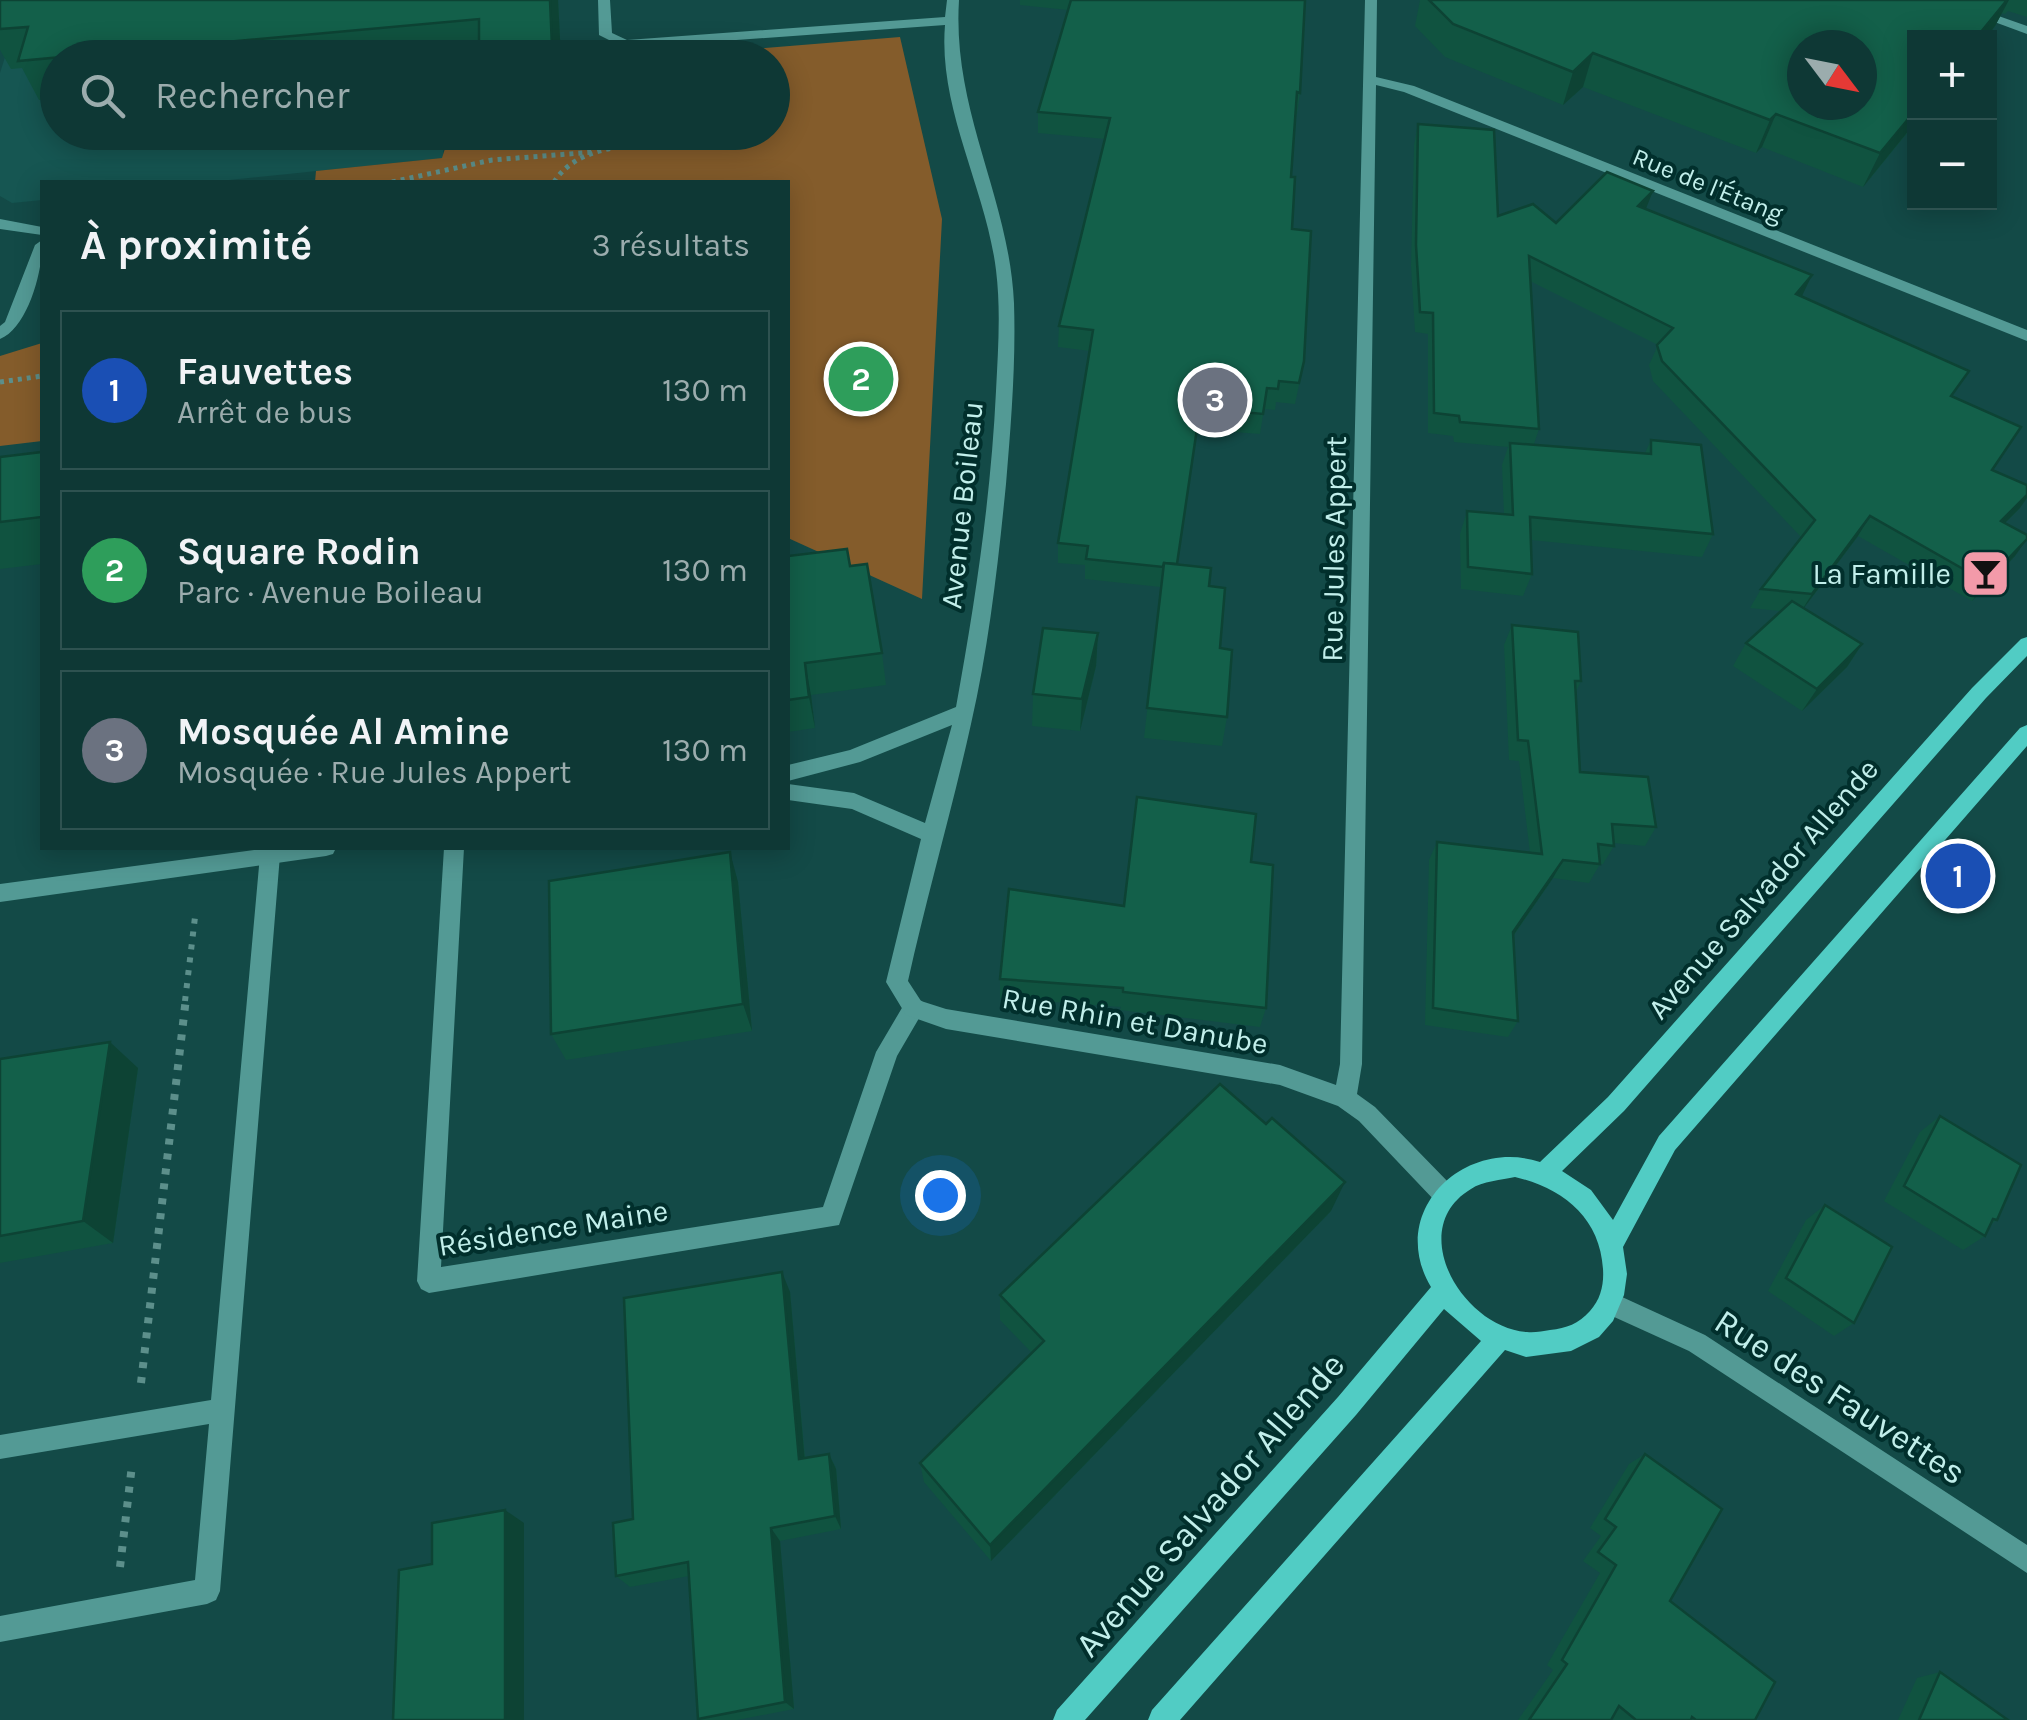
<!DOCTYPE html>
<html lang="fr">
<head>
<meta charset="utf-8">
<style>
  :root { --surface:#0e3835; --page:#1c4341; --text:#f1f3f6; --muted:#9bacad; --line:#2e5250; --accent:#d6ab8b }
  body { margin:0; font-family:Karla,sans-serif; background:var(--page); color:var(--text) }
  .controls { position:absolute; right:30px; top:30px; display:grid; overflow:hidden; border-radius:0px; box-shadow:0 5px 25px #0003 }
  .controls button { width:90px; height:90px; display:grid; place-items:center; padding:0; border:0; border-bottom:2px solid var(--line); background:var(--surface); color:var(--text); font:50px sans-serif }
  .compass { position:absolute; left:1787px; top:30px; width:90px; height:90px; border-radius:50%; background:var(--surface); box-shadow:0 5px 25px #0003; rotate:122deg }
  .you { position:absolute; left:940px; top:1195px; width:35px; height:35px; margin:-25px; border:8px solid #fff; border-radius:50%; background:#1a73e8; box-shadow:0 0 0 15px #1a73e833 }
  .badge { display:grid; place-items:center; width:65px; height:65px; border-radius:50%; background:var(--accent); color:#fff; font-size:32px; font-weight:700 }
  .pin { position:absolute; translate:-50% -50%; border:5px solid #fff; box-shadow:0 2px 10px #0006 }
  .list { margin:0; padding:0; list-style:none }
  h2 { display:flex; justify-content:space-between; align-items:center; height:130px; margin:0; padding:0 40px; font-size:42px }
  h2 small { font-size:32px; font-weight:400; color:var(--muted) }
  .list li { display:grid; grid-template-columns:65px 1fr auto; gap:30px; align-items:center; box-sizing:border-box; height:160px; margin:0 20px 20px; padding:0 20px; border:2px solid var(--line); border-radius:0px }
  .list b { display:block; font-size:38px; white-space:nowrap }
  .list p { margin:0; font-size:32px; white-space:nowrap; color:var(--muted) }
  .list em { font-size:32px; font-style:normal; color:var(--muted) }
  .icon { flex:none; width:55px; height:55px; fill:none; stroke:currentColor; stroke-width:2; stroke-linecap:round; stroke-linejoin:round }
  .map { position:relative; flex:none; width:2027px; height:1720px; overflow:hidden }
  .search { position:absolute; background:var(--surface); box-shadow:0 5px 25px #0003; left:40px; top:40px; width:750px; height:110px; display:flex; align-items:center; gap:25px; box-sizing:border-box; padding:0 35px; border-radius:55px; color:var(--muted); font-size:38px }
  .panel { position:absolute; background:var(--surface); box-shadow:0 5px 25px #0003; left:40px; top:180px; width:750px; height:670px; border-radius:0px }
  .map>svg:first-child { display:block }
  .built { fill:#165652 }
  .green { fill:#845c2b }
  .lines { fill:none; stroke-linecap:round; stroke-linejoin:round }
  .path-far2 { stroke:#5c8f8b; stroke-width:5; stroke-dasharray:4 5; stroke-linecap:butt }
  .path-far1 { stroke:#5c8f8b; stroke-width:6; stroke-dasharray:5 8; stroke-linecap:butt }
  .path { stroke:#5c8f8b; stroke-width:8; stroke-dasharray:6 9; stroke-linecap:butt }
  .service { fill:#539a95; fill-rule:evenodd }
  .minor { fill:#539a95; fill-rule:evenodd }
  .secondary { fill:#51ccc4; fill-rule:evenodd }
  .wall { fill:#105340 }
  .shaded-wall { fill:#0d4334 }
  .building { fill:#13604a; stroke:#0d4334; stroke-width:2.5; fill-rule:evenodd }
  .labels { text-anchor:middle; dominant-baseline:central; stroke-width:8; stroke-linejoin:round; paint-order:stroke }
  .far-street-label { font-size:25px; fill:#c2efeb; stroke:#012f2c }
  .street-label { font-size:30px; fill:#c2efeb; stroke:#012f2c }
  .poi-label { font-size:30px; fill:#c2efeb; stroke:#012f2c; text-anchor:end }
  .near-street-label { font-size:35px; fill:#c2efeb; stroke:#012f2c }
</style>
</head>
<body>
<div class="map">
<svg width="2027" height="1720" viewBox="0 0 2027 1720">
  <rect width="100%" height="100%" fill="#134a47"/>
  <path class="built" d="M23,0L58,58V132L444,133L443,158L209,182H42V200L12,203L0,196V73Z"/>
  <g class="green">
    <path d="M900,37L942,219L922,599L788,538V182H315L316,171L442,158L450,133L772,132V58L656,57Z"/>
    <path d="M42,343V441L0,446V356Z"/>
  </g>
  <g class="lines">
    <g class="path-far2">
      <path d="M392,182L492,160L594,152"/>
      <path d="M554,182C576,148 619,147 655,142"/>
      <path d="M0,382L42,376"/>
    </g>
    <path class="path-far1" d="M185,1001L195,917"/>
    <g class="path">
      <path d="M141,1383L186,998"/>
      <path d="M120,1567L132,1465"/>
    </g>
    <g class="service">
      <path d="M0,219L42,227V235L0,229Z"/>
      <path d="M42,240C44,268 28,328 0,339V326L5,322L35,245Z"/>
      <path d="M272,848L280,855L220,1591L216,1600L207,1604L0,1642V1616L195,1580L209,1424L0,1459V1435L211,1400L260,855L263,849Z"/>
      <path d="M444,848H464L441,1267L823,1207L876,1052L906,1001L914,999L922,1001L925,1008L897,1056L839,1225L429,1293L421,1289L417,1281Z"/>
    </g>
    <g class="minor">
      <path d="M598,0H610L612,33L627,40L945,17L947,0H959C952,112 1009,196 1014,303C1016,363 1011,425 1006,484C998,564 989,646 971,724C952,810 927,895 908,981L921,1001L946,1009L1280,1065L1336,1085L1340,1064L1365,0H1377L1376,77L1414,86L2027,330V341L1404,92L1376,85L1362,1064L1357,1094L1375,1107L1452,1186L1455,1194L1452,1202L1444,1205L1436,1202L1359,1121L1338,1106L1280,1085L946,1029L906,1015L886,982L921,839L852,809L788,800V784L854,793L925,823L952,725L860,762L788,781V765L850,750L956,707C975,603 991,497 996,391C998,351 1001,310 996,270C986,188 938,109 945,25L625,48L599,35Z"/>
      <path d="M1935,0H1953L2027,26V34Z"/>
      <path d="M269,848H336L333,854L326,856L0,902V884Z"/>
      <path d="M1609,1291L1705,1335L2027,1545V1573L1689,1351L1601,1311L1597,1303L1601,1295Z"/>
    </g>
    <path class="secondary" d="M2027,637V656L1986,698L1624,1111L1562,1171L1591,1190L1613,1220L1659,1136L2020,728L2027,725V746L1675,1150L1623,1247L1627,1274L1624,1295L1613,1321L1599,1337L1571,1351L1526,1357L1505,1350L1180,1720H1148L1152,1710L1481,1341L1444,1309L1356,1415L1085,1720H1053L1057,1710L1338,1397L1431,1287C1386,1212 1464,1137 1540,1162L1608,1097L1972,688L2021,639ZM1515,1177C1562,1188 1600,1217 1603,1269C1604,1284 1601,1299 1590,1311C1578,1324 1567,1328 1550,1330C1543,1331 1534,1333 1527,1332C1463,1328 1404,1229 1471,1189C1482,1181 1502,1180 1515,1177Z"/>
  </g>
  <g class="wall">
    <path d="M0,0H558L561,58H58V98L39,100L22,68L11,69L0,50Z"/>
    <path d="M1020,0H1305L1300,93L1297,114H1295L1291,177L1292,229L1304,361L1295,404L1276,402L1275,410L1264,409L1260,434L1197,429L1177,564L1209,586L1220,648L1227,717L1222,746L1144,738L1161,587L1085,579V565L1058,563V543L1090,351L1058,347L1059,326L1105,139L1038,133V112L1068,10L1020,5Z"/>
    <path d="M1420,0H2027V17L2008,11L2005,14L2002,13L1995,26L1863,187L1762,147L1756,153L1583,87L1563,105L1445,57L1415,26Z"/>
    <path d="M1418,124L1498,216L1556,223L1646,209L1801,296L1952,397L1992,470L2020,508L2005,523L2015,556L1972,601L1858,536L1804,608L1862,644L1847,667L1802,711L1733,666L1746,643L1781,611L1750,608L1761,589L1801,537L1653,381L1649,365L1658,345L1530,281L1539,429L1534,444L1645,453L1651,440L1713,534L1702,557L1531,540L1532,574L1523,596L1461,589L1460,534L1467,511L1504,515L1502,465L1508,447L1454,442L1453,436L1428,433V334L1415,332L1411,266L1414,145Z"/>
    <path d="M42,452V564L0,569V457Z"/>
    <path d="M788,556L850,566L882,653L886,685L811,695L815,728L788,732Z"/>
    <path d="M1512,625L1581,681L1576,692L1580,772L1656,827L1645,846L1613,843L1614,846L1603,864H1600L1589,883L1553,878L1514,935L1518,1021L1508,1037L1425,1025L1429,860L1437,842L1530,853L1519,761L1509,760L1504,645Z"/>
    <path d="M1098,633L1096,666L1080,731L1032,726L1033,694Z"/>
    <path d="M1251,862L1266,1008L1260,1027L1120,1010L1121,1007L1000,998V979L1124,906Z"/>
    <path d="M738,882L752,1031L566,1060L551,1034Z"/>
    <path d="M0,1059L138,1068L113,1243L0,1263Z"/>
    <path d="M1940,1116L1997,1220L1990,1225L1985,1236L1963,1250L1884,1201L1920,1132Z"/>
    <path d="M1266,1124L1331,1211L991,1561L924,1482L920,1463L1032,1353L1000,1320V1295Z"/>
    <path d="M1825,1205L1854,1323L1834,1336L1768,1291L1806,1220Z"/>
    <path d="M790,1292L805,1458L829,1454L836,1469L841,1529L780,1541L794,1709L737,1720H700L698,1719L689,1576L630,1587L616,1576L633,1519Z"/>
    <path d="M1645,1454L1670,1601L1755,1720H1614L1612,1718L1611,1720H1518L1553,1670L1547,1665L1600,1573L1583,1561L1601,1536L1590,1528L1629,1464Z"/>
    <path d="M1940,1672L2008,1720H1898L1917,1678Z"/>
  </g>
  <g class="shaded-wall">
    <path d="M550,0H558L561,58H555L552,47Z"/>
    <path d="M2007,0H2009L1995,26L1986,38H1976Z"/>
    <path d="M1593,53L1583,87L1563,105L1573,72Z"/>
    <path d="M1914,112V124L1863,187L1880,153Z"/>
    <path d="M1776,114L1762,147L1756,153L1770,120Z"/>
    <path d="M1653,191L1645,211L1638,206Z"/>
    <path d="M1812,275L1802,296L1786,315L1796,294Z"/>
    <path d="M2027,495V498L2020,508L1987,541L2001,521Z"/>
    <path d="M1870,516L1858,536L1800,613L1812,594Z"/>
    <path d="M2027,539L2015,556L1972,601L1986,582Z"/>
    <path d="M1098,633L1096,666L1080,731L1082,699Z"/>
    <path d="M1862,644L1847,667L1802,711L1817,689Z"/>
    <path d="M805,663L811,695L815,728L809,697Z"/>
    <path d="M730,852L738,882L752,1031L743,1004Z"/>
    <path d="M1563,860L1553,878L1504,949L1513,932Z"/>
    <path d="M110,1042L138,1068L113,1243L83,1221Z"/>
    <path d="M1345,1182L1331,1211L991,1561L990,1545Z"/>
    <path d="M782,1272L790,1292L806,1474L799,1459Z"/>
    <path d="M829,1454L836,1469L841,1529L835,1516Z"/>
    <path d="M505,1510L524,1523V1720H505Z"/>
    <path d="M771,1528L780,1541L794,1709L785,1702Z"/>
  </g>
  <g class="building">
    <path d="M0,0H550L552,47L479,55V19L18,61L28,27L0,29Z"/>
    <path d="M1071,0H1305L1300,93L1297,92L1291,177H1295L1292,229L1311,231L1304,361L1299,383L1279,381L1278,389L1267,388L1263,414L1200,408L1177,564L1164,563L1163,567L1086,559L1088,546L1058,543L1093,330L1059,326L1110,118L1038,112Z"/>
    <path d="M1429,0H2007L1976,38H1914V112L1880,153L1776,114L1770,120L1593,53L1573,72L1453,24ZM1802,45H1862V105H1802Z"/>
    <path d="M1418,124L1494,130L1498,216L1533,204L1556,223L1607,172L1653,191L1638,206L1812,275L1796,294L1969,371L1951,396L2021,427L1992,470L2027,485V495L2001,521L2027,535V539L1986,582L1870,516L1812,594L1761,589L1815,520L1662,361L1657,345L1673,328L1529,256L1539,429L1460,422L1459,416L1434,413L1433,313L1420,312L1416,245Z"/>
    <path d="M1651,440L1701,445L1713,534L1530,517L1532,574L1468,567L1467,511L1513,515L1510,443L1651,454Z"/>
    <path d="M42,452V517L0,522V457Z"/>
    <path d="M847,549L850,566L867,564L882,653L805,663L809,697L788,700V556Z"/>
    <path d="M1164,563L1211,568L1209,586L1225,588L1220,648L1232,650L1227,717L1147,708Z"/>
    <path d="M1792,601L1862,644L1817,689L1746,643Z"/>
    <path d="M1512,625L1578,632L1581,681H1575L1580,772L1648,777L1656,827L1612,824L1614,846L1598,844L1600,864L1563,860L1513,932L1518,1021L1433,1008L1437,842L1542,854L1528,741L1518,740Z"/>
    <path d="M1043,628L1098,633L1082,699L1033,694Z"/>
    <path d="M1137,797L1256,814L1251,862L1273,865L1266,1008L1123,992V988L1000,979L1009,889L1124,906Z"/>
    <path d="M730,852L743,1004L551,1034L549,881Z"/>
    <path d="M110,1042L83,1221L0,1236V1059Z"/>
    <path d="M1220,1084L1266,1124L1272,1118L1345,1182L990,1545L920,1463L1044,1341L1000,1295Z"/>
    <path d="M1940,1116L2021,1165L1997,1220L1993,1219L1985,1236L1904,1186Z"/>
    <path d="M1825,1205L1892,1247L1854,1323L1786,1278Z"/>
    <path d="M782,1272L799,1459L829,1454L835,1516L771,1528L785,1702L698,1719L688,1562L616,1576L613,1523L633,1519L624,1298Z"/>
    <path d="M1645,1454L1722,1509L1670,1601L1775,1682L1755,1720H1696L1692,1717L1691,1720H1636L1619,1706L1611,1720H1529L1567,1664L1562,1660L1616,1565L1598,1552L1616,1527L1605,1519Z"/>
    <path d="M505,1510V1720H393L399,1570L432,1564V1523Z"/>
    <path d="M1940,1672L2008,1720H1919Z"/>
  </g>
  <defs>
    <symbol id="bar-square" viewBox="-11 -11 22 22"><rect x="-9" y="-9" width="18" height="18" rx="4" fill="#f39aa9" stroke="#012f2c"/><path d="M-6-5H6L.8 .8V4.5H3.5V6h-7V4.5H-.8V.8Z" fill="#111"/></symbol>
  </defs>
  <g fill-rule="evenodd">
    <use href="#bar-square" x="1958" y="546" width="55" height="55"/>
  </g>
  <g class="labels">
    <g class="far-street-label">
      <text transform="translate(1708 185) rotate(22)">Rue de l'Étang</text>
    </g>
    <g class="street-label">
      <text transform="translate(962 505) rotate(-84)">Avenue Boileau</text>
      <text transform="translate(1334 549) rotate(-89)">Rue Jules Appert</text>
      <text transform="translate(1763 889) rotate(-49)">Avenue Salvador Allende</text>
      <text transform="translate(1135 1021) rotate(10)">Rue Rhin et Danube</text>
      <text transform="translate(553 1228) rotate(-9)">Résidence Maine</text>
    </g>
    <g class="poi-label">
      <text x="1951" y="574">La Famille</text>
    </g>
    <g class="near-street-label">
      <text transform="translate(1840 1397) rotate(33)">Rue des Fauvettes</text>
      <text transform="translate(1210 1505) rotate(-49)">Avenue Salvador Allende</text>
    </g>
  </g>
</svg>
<div class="controls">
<button>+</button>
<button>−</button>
</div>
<svg class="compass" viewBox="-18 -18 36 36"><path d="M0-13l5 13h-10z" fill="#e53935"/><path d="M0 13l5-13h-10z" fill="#9bacad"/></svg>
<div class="you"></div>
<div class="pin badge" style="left:1958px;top:876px;background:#1a4fb4">1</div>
<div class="pin badge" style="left:861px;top:379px;background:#2e9e5b">2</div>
<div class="pin badge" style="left:1215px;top:400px;background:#6b7280">3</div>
<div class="search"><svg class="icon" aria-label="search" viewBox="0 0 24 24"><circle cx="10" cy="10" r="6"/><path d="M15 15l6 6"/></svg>Rechercher</div>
<section class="panel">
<h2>À proximité<small>3 résultats</small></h2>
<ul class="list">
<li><span class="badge" style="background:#1a4fb4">1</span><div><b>Fauvettes</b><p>Arrêt de bus</p></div><em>130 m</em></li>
<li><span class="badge" style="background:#2e9e5b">2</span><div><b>Square Rodin</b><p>Parc · Avenue Boileau</p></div><em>130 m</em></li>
<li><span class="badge" style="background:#6b7280">3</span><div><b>Mosquée Al Amine</b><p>Mosquée · Rue Jules Appert</p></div><em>130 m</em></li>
</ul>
</section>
</div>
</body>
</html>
